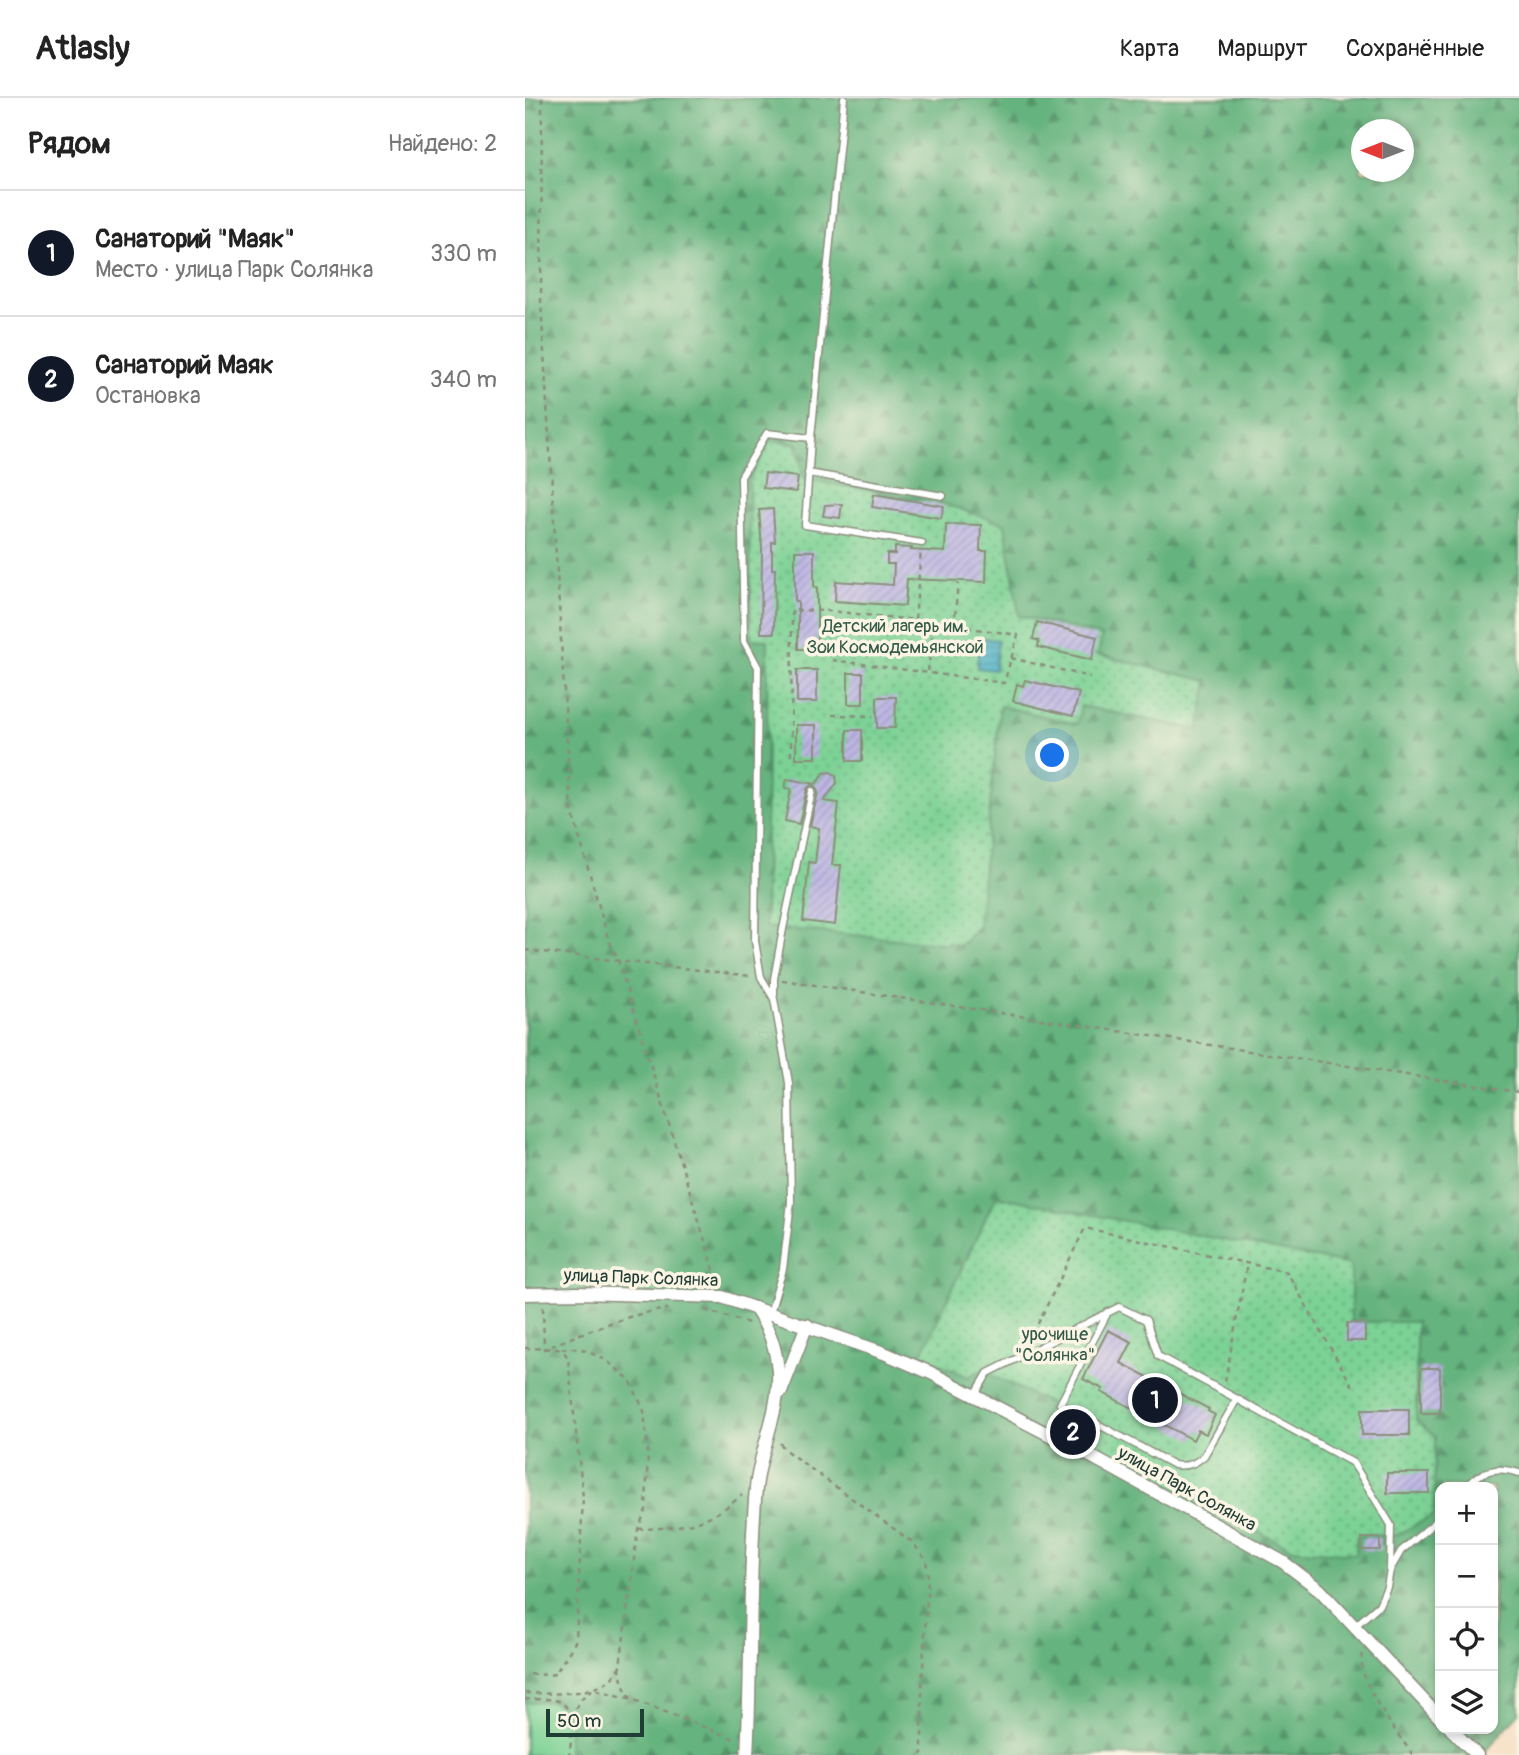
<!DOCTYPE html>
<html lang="ru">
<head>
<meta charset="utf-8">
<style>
  :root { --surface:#fff; --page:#f2f2f2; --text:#222; --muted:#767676; --line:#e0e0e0; --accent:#111827 }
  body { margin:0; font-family:Pangolin,sans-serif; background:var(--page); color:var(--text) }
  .controls { position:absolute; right:21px; bottom:21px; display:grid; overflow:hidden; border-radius:14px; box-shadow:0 4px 10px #0003 }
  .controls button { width:63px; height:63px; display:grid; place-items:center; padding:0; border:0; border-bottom:2px solid var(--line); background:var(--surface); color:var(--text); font:35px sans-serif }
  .compass { position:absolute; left:826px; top:21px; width:63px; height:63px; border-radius:50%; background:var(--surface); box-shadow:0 4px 10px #0003; rotate:270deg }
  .scale { position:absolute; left:21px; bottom:18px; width:98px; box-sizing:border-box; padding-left:7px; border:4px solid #1f3d34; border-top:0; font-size:19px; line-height:24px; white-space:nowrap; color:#1f3d34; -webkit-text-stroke:5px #fcf5e5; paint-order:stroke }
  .you { position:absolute; left:528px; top:658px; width:24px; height:24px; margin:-18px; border:5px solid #fff; border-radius:50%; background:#1a73e8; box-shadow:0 0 0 10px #1a73e833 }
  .badge { display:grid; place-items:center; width:46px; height:46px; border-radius:50%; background:var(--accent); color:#fff; font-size:23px; font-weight:700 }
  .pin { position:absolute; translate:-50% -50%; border:4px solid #fff; box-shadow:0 2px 7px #0006 }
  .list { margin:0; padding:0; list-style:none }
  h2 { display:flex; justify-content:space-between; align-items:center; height:91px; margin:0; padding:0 28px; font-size:30px }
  h2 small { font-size:23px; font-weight:400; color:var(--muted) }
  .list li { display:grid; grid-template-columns:46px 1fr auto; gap:21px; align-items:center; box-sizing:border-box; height:126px; padding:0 28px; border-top:2px solid var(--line) }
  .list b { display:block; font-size:26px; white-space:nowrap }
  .list p { margin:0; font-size:23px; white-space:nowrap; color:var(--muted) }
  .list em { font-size:23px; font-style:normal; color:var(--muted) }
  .icon { flex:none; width:38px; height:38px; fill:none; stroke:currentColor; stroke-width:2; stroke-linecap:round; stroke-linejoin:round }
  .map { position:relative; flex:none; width:994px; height:1657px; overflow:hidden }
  header { display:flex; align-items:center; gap:42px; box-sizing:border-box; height:98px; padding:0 35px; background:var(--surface); border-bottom:2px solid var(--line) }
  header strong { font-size:33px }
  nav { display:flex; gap:38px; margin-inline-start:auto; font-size:24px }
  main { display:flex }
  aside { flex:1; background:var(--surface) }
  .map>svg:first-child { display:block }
  .forest { fill:url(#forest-firs); stroke:#427859; stroke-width:2; fill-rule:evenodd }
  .park { fill:url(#park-dots); stroke:#4e8764; stroke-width:2 }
  .garden { fill:#7cd194; stroke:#4e8764; stroke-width:2 }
  .water { fill:url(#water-rules); stroke:#32767c; stroke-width:2 }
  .building { fill:url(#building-hatch) }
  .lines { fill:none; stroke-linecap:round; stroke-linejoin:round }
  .lane-casing { stroke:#8a8e7c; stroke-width:9 }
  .street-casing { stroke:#8a8e7c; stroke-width:15 }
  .path { stroke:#8a8e7c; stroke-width:2.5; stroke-dasharray:5 5; stroke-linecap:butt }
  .lane { stroke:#fff; stroke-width:6 }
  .street { stroke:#fff; stroke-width:12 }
  .labels { text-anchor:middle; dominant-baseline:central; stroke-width:7; stroke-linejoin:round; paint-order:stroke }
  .park-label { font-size:18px; fill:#325b47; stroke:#fcf5e5 }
  .street-label { font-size:18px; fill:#1f3d34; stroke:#fcf5e5 }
</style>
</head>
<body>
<header>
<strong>Atlasly</strong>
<nav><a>Карта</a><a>Маршрут</a><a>Сохранённые</a></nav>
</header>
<main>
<aside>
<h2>Рядом<small>Найдено: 2</small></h2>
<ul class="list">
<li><span class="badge">1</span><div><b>Санаторий &quot;Маяк&quot;</b><p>Место · улица Парк Солянка</p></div><em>330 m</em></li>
<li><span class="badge">2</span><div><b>Санаторий Маяк</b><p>Остановка</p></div><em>340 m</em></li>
</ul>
</aside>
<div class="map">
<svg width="994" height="1657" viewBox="0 0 994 1657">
  <defs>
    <pattern id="forest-firs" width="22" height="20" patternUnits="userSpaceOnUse" patternTransform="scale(1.75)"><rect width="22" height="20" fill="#65b37e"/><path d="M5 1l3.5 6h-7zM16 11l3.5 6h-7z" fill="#539368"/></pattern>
    <pattern id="park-dots" width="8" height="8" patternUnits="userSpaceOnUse" patternTransform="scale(1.75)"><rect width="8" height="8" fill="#7cd194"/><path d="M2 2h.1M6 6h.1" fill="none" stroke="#65ab7a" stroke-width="1.8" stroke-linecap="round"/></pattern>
    <pattern id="water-rules" width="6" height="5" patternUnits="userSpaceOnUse" patternTransform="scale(1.75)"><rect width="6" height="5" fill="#46aec5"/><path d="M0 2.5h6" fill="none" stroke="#3a8fa1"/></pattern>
    <pattern id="building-hatch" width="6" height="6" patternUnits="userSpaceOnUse" patternTransform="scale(1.75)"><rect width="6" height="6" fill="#bdb6e4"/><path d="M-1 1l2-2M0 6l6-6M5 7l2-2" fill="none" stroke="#9995ba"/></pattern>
  </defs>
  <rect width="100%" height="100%" fill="#fcf5e5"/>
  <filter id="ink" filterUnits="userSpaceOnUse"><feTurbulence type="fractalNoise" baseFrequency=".0143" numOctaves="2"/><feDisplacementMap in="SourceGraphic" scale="14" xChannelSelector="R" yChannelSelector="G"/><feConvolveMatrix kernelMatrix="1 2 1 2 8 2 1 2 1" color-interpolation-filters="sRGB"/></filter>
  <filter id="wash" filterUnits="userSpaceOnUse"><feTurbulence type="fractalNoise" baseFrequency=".00686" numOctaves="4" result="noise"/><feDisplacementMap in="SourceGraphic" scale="28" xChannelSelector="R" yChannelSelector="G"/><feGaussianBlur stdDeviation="1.57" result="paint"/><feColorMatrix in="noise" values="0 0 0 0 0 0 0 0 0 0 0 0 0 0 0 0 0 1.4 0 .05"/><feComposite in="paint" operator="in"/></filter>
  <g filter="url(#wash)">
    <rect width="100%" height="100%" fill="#f6dec3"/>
    <path class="forest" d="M0,0H994V1615L962,1651L959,1657H0ZM836,32H878V74H836ZM272,346L278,381L419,406L494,518L577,538L572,556L682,584L674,632L556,608L551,626L475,607L453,828L353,839L240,829L243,542L226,541ZM915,1389H968V1631H915Z"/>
    <g class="park">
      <path d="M245,342L272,346L279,381L419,406L480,426L494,518L577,538L573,557L683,583L674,632L556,608L552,626L475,608L453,828L437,847L240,829L243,542L226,541L224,382Z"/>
      <path d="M471,1098L826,1167V1224H891V1322L910,1339L909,1417L872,1437L832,1438L831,1456L767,1451L517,1321L525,1306L457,1272L443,1279L396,1257Z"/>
    </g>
    <path class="garden" d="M0,1604C9,1604 21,1602 30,1605C49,1611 43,1637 43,1653L40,1657H0Z"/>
    <path class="water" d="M455,540L473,542L470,572L452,570Z"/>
    <g id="blocks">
      <g class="building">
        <path d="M240,375L273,379L271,394L238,390Z"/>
        <path d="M349,396L419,408L416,420L347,409Z"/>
        <path d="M317,406L315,420L298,418L300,407Z"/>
        <path d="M248,411L250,444H247V471H250L249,535H236L237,451L234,412Z"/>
        <path d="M421,426L456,427L455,453H462L461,484L382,481L380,508L310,503L311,483L368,487L369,466H362V456H370V449L387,450L386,452L420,454Z"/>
        <path d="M270,453H289V489H292V551H273V503H270Z"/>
        <path d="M512,524L572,539L567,562L513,549L514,543L508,541Z"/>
        <rect x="272" y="572" width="20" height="32"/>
        <rect x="323" y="575" width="15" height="31"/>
        <path d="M500,582L554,595L548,618L488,603L492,586L498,588Z"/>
        <path d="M352,599H371L370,630H352Z"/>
        <rect x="271" y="627" width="20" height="33"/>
        <rect x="322" y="632" width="15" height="31"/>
        <path d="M306,674L311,678L312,685L299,703L314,705L307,767H316L310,827L278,823L284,764L290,765L294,730L285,728L293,694L290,688L286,687L282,691L274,726L260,723L266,691L260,690L262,681L291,686L299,675Z"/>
        <rect x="822" y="1225" width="18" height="18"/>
        <path d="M583,1232L607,1244L596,1265L684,1311L683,1313L690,1317L681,1336L673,1332L668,1342L576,1294L578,1291L558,1281Z"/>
        <rect x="896" y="1270" width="19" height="45"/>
        <rect x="837" y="1311" width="47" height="26"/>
        <rect x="862" y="1375" width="42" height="20"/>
        <rect x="837" y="1440" width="18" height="12"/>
      </g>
    </g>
  </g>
  <g filter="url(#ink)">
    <use href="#blocks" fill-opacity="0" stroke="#8a8e7c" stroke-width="2"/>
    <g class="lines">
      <defs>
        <g id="lane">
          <path d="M319,0L286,340L280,427L397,445"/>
          <path d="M283,375L418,398"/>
          <path d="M249,897V881L258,831L287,693"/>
          <path d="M245,1215L258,1171L266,1104L264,985L249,901L236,879L230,843L233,569L219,543L216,379L242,335L286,340"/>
          <path d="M450,1297L463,1275L594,1209L621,1222L633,1258L712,1301L679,1358C670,1366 662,1369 649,1367L535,1306L583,1214"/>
          <path d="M712,1301L828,1365L866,1427L865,1472"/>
          <path d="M942,1389C956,1371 973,1368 994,1375"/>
          <path d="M830,1528L854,1507L862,1489L865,1472L876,1453L915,1420"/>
        </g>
        <g id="street">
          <path d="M0,1196L53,1195L197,1199L359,1255L406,1275L569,1360L758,1464L795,1492L915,1620"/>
          <path d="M256,1294L282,1227"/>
          <path d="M926,1631L952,1657"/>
          <path d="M222,1657C227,1568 223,1478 231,1390C235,1350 255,1314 253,1274C251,1248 244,1231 230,1210"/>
        </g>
      </defs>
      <use href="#lane" class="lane-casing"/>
      <use href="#street" class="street-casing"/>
      <g class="path">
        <path d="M17,0L16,204L46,710L83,840L93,862L194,1188"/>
        <path d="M429,527L433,485"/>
        <path d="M486,560L565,579"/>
        <path d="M307,562L479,585L493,537L392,522"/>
        <path d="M403,573L409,525"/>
        <path d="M307,617L348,618"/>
        <path d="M266,658L267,512L303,513L390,522L396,452"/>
        <path d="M0,852L226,878"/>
        <path d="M257,882L994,994"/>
        <path d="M18,1209L19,1251C58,1235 101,1216 143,1211"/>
        <path d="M180,1212L224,1225"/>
        <path d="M504,1244L560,1130L762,1174L828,1289"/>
        <path d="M0,1250L33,1251L39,1254L43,1260L58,1399L51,1541L49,1546L30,1576L24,1577L0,1576"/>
        <path d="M700,1283L722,1166"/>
        <path d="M255,1345L260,1352L387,1444L401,1462L403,1480L397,1588V1657"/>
        <path d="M113,1431C155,1430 184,1426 217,1397"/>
        <path d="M838,1556C829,1581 873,1636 888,1657"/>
        <path d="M95,1568C96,1581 98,1590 106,1600"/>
        <path d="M0,1595C24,1596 66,1598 86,1581C89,1578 92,1572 95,1568L113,1431L121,1412L123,1351L119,1313L105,1282L81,1262L57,1251L46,1250L33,1251"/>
        <path d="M0,1601C9,1602 21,1600 30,1602C52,1607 46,1637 45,1654L44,1657"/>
        <path d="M46,1619L57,1600L68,1591L107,1601L212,1642"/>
      </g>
      <use href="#lane" class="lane"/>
      <use href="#street" class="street"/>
    </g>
  </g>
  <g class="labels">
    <g class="park-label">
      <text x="370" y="528">Детский лагерь им.<tspan x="370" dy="21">Зои Космодемьянской</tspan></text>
      <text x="530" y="1236">урочище<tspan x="530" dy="21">"Солянка"</tspan></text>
    </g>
    <g class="street-label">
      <text transform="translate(116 1180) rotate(2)">улица Парк Солянка</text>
      <text transform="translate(662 1391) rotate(29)">улица Парк Солянка</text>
    </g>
  </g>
</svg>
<div class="controls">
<button>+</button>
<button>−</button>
<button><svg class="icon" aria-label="locate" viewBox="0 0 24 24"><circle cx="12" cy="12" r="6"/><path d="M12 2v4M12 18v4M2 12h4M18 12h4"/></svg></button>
<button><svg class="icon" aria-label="layers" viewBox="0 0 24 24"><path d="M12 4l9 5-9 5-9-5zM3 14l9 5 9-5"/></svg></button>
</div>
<svg class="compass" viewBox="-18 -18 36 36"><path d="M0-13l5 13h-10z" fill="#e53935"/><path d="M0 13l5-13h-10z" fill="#767676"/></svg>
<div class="scale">50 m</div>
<div class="you"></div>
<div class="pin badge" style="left:630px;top:1302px">1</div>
<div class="pin badge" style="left:548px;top:1334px">2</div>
</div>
</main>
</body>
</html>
